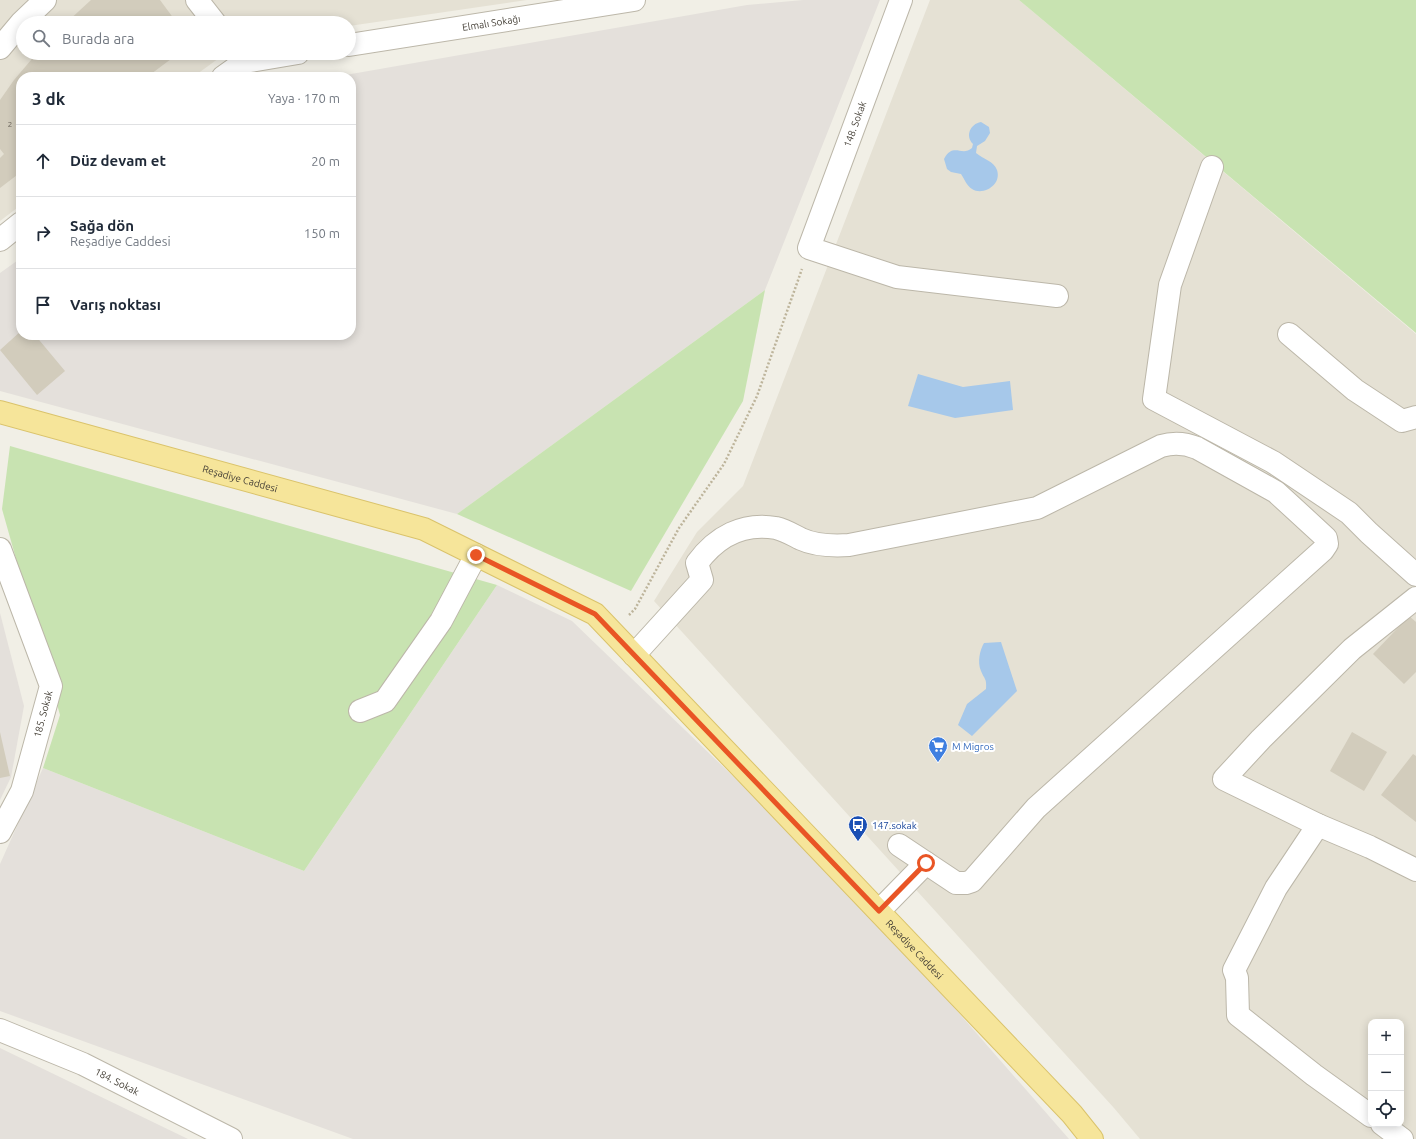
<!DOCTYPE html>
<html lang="tr">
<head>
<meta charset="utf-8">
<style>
  :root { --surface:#fff; --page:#f2f2f3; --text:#1f2937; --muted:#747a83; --line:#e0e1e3 }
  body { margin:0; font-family:Ubuntu,sans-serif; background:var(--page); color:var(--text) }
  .controls { position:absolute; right:12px; bottom:12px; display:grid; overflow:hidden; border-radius:8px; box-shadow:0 2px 10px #0003 }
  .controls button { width:36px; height:36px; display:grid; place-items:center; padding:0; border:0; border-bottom:1px solid var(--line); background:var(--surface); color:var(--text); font:20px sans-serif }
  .stop { position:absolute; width:12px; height:12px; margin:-9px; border:3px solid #e95525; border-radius:50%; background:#fff }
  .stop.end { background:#e95525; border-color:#fff; box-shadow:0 1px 4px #0008 }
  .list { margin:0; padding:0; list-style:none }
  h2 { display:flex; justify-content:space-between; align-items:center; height:52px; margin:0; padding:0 16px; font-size:17px }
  h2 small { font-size:13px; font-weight:400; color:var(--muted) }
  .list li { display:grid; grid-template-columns:26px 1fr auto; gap:12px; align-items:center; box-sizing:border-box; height:72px; padding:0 16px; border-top:1px solid var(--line) }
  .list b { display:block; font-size:15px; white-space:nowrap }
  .list p { margin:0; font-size:13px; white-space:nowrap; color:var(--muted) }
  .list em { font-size:13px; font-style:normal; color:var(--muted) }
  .icon { flex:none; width:22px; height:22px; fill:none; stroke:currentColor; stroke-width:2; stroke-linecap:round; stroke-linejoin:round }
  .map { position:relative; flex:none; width:1416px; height:1139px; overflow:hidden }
  .search { position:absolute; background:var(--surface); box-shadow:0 2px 10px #0003; left:16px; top:16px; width:340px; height:44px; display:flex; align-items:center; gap:10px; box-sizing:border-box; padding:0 14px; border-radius:22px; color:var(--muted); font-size:15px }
  .panel { position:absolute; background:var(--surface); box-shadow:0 2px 10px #0003; left:16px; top:72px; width:340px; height:268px; border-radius:16px }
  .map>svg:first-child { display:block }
  .residential { fill:#e5e1d4; fill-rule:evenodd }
  .industrial { fill:#e4e0db }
  .green { fill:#c8e3b1 }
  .water { fill:#a6c8ea }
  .building { fill:#d2ccbc }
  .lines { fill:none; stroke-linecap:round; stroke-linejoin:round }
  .minor-casing { stroke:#bcb7a9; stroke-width:24 }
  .major-casing { stroke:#dac36b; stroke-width:24 }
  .path { stroke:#bdb49b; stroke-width:2.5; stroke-dasharray:2 2; stroke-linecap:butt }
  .minor { stroke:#fff; stroke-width:22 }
  .major { stroke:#f6e59a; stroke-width:22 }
  .route { stroke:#e95525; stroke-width:5 }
  .labels { text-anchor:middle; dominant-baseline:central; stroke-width:4; stroke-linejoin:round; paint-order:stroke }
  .number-label { font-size:8px; fill:#686258 }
  .street-label { font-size:10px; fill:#443f36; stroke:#fff }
  .shop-label { font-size:10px; fill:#366cbe; stroke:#fff; text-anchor:start }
  .transit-label { font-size:10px; fill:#164399; stroke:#fff; text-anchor:start }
</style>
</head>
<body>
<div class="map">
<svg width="1416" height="1139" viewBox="0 0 1416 1139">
  <rect width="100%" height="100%" fill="#f1efe6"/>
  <g class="residential">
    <path d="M0,0H527L349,26V23H23V53H226L193,77H21V205L0,221Z"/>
    <path d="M930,0H1019L1416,334V1139H1140L1114,1108L654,601L697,532L743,486ZM1371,1022H1401V1124H1371Z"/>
  </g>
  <g class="industrial">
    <path d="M803,0H880L765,290L457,514L0,391V273L21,258V335H351V77H334L747,5Z"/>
    <path d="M497,585L572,621L854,893L1069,1139H353L0,1011V864L43,768L304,871Z"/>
    <path d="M0,613L24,706L11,777L0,800Z"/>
    <path d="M0,1048L188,1139H0Z"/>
  </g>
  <g class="green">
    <path d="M1019,0H1416V333Z"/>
    <path d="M765,290L743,401L631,591L457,514Z"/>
    <path d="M10,446L497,585L304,871L43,768L60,715L2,509Z"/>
  </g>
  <g class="water">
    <path d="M981,122L989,127L990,133L985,141L977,146L976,153C983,159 994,161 997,170C1002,185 983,196 972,189C966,185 965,180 961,174L951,172L947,169L944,159C953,142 962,157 972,148L973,144C965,136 970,124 981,122Z"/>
    <path d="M918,374L963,387L1010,381L1013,410L955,418L908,406Z"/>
    <path d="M1001,642L1017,691L972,736L958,725L967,704L986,689C987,678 984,679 981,671C977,662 980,650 984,643Z"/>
  </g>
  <g class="building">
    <path d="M91,0H160L177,23H66Z"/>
    <path d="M37,53H179L147,77H21V172L0,188V158L4,154L0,149V100L14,80Z"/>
    <path d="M21,331V335H35L65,371L37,395L0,350Z"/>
    <path d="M1409,616L1416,622V672L1404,684L1373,654Z"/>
    <path d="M0,732L10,776L0,778Z"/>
    <path d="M1352,732L1387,752L1364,791L1330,771Z"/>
    <path d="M1413,754L1416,756V822L1381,795Z"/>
  </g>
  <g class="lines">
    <defs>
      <g id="minor">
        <path d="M197,0L215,23"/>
        <path d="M901,0L809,248L897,277L1057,296"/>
        <path id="s1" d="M349,45L634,0"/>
        <path d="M0,48L21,23L45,0"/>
        <path d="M223,77L244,62L298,53"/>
        <path d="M1212,167L1170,285L1154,399L1273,462L1349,513L1369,533L1416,575"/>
        <path d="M0,240L21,223"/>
        <path d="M1289,334L1355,390L1402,421L1416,417"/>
        <path d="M0,549L51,686L22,791L0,832"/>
        <path d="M1416,598L1352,649L1261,739L1224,779L1318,825L1370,847L1416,870"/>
        <path d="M634,655L702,580L697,563C716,537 743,522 776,528C785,530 793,535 801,539C816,546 833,546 849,545L1037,508L1161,446C1174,442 1185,443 1197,448L1276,492L1326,538L1327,544L1323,550L1036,808L972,881L966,883H956L899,845"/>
        <path d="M360,711L385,701L441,621L476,555"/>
        <path d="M1318,825L1276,888L1234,970L1237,978L1238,1015L1314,1075L1371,1116"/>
        <path d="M879,911L926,863"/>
        <path id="s2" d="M0,1030L83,1064L231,1139"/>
        <path d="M1382,1124L1402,1139"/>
      </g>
      <g id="major">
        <path id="s3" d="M0,412L424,529L595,614L1072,1114L1092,1139"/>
      </g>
    </defs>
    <use href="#minor" class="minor-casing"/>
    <use href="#major" class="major-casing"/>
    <path class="path" d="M629,615L635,609L679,528L724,464L757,396L802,269"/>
    <use href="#minor" class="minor"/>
    <use href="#major" class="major"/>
  </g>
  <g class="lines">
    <path class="route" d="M476,555L595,614L879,911L926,863"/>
  </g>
  <defs>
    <symbol id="supermarket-pin" viewBox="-11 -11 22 30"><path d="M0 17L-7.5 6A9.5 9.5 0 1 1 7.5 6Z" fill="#3f7fe0" stroke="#fff"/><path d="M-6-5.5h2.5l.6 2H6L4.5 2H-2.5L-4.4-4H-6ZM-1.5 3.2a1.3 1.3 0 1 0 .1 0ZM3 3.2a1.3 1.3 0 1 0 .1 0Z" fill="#fff"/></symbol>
    <symbol id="bus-pin" viewBox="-11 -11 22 30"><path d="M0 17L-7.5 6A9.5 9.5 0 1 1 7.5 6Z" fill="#1a4fb4" stroke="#fff"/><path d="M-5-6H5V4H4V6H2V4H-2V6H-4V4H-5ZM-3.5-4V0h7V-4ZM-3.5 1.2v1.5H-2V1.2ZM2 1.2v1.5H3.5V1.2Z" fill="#fff"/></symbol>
  </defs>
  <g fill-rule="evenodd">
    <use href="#supermarket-pin" x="927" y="735" width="22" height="30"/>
    <use href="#bus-pin" x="847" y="814" width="22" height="30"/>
  </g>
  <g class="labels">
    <g class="number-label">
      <text x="10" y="124">2</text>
    </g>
    <g class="street-label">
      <text stroke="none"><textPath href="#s1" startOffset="144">Elmalı Sokağı</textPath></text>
      <text transform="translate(855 124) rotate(-70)">148. Sokak</text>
      <text stroke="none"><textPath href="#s3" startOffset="249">Reşadiye Caddesi</textPath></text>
      <text transform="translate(43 714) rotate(-75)">185. Sokak</text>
      <text stroke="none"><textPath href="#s3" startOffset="1094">Reşadiye Caddesi</textPath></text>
      <text stroke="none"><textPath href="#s2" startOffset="128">184. Sokak</textPath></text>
    </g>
    <g class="shop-label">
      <text x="952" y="746">M Migros</text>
    </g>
    <g class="transit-label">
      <text x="872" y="825">147.sokak</text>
    </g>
  </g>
</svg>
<div class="controls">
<button>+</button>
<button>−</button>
<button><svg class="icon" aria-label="locate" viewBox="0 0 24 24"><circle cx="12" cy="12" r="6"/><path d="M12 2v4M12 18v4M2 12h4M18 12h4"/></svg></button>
</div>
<div class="stop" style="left:926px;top:863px"></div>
<div class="stop end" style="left:476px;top:555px"></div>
<div class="search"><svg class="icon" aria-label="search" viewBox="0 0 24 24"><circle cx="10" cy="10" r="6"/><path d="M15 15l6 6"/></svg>Burada ara</div>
<section class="panel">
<h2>3 dk<small>Yaya · 170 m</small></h2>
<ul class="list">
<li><svg class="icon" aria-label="ahead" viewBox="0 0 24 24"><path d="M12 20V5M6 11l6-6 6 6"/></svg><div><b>Düz devam et</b></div><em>20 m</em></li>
<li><svg class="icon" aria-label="right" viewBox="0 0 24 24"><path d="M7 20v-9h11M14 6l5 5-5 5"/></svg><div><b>Sağa dön</b><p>Reşadiye Caddesi</p></div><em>150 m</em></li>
<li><svg class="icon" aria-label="arrive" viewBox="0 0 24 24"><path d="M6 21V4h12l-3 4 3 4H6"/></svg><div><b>Varış noktası</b></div></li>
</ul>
</section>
</div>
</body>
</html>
